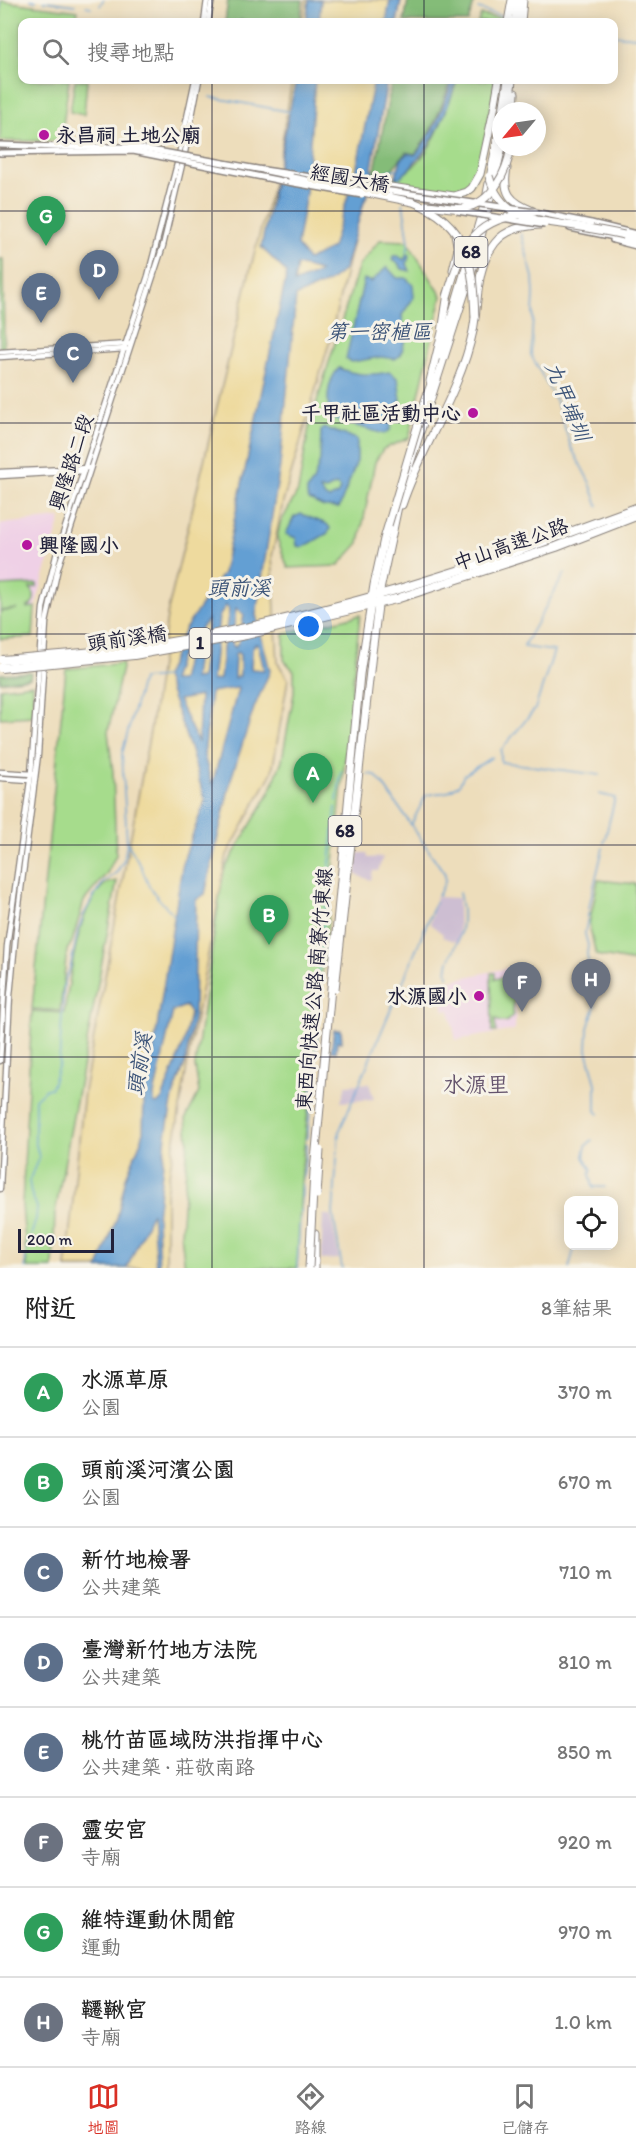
<!DOCTYPE html>
<html lang="zh-TW">
<head>
<meta charset="utf-8">
<style>
  :root { --surface:#fff; --page:#f2f2f2; --text:#222; --muted:#767676; --line:#e0e0e0; --accent:#d93025 }
  body { margin:0; font-family:Itim,"LXGW WenKai TC",sans-serif; background:var(--page); color:var(--text) }
  .controls { position:absolute; right:18px; bottom:18px; display:grid; overflow:hidden; border-radius:12px; box-shadow:0 3px 15px #0003 }
  .controls button { width:54px; height:54px; display:grid; place-items:center; padding:0; border:0; border-bottom:2px solid var(--line); background:var(--surface); color:var(--text); font:30px sans-serif }
  .compass { position:absolute; left:492px; top:102px; width:54px; height:54px; border-radius:50%; background:var(--surface); box-shadow:0 3px 15px #0003; rotate:241deg }
  .scale { position:absolute; left:18px; bottom:15px; width:96px; box-sizing:border-box; padding-left:6px; border:3px solid #22223b; border-top:0; font-size:16px; line-height:21px; white-space:nowrap; color:#22223b; -webkit-text-stroke:4px #f7f3e8; paint-order:stroke }
  .you { position:absolute; left:309px; top:627px; width:21px; height:21px; margin:-15px; border:4px solid #fff; border-radius:50%; background:#1a73e8; box-shadow:0 0 0 9px #1a73e833 }
  .badge { display:grid; place-items:center; width:39px; height:39px; border-radius:50%; background:var(--accent); color:#fff; font-size:20px; font-weight:700 }
  .pin { position:absolute; translate:-50% -50px; filter:drop-shadow(0 2px 3px #0008) }
  .pin::after { content:''; position:absolute; top:32px; width:21px; height:18px; background:inherit; clip-path:polygon(0 0,100% 0,50% 100%) }
  .list { margin:0; padding:0; list-style:none }
  h2 { display:flex; justify-content:space-between; align-items:center; height:78px; margin:0; padding:0 24px; font-size:26px }
  h2 small { font-size:20px; font-weight:400; color:var(--muted) }
  .list li { display:grid; grid-template-columns:39px 1fr auto; gap:18px; align-items:center; box-sizing:border-box; height:90px; padding:0 24px; border-top:2px solid var(--line) }
  .list b { display:block; font-size:22px; white-space:nowrap }
  .list p { margin:0; font-size:20px; white-space:nowrap; color:var(--muted) }
  .list em { font-size:20px; font-style:normal; color:var(--muted) }
  .icon { flex:none; width:33px; height:33px; fill:none; stroke:currentColor; stroke-width:2; stroke-linecap:round; stroke-linejoin:round }
  .map { position:relative; flex:none; width:636px; height:1268px; overflow:hidden }
  .search { position:absolute; background:var(--surface); box-shadow:0 3px 15px #0003; left:18px; right:18px; top:18px; height:66px; display:flex; align-items:center; gap:15px; box-sizing:border-box; padding:0 21px; border-radius:12px; color:var(--muted); font-size:22px }
  .sheet { height:798px; background:var(--surface) }
  nav { display:flex; justify-content:space-around; align-items:center; box-sizing:border-box; height:84px; border-top:2px solid var(--line); background:var(--surface); font-size:16px; color:var(--muted) }
  nav a { display:grid; justify-items:center; gap:3px }
  nav .on { color:var(--accent) }
  .map>svg:first-child { display:block }
  .built { fill:#efd0e6 }
  .industrial { fill:#cdbed2 }
  .green { fill:#a6dc8c; stroke:#647f64; stroke-width:1.5 }
  .forest { fill:#84bc78; stroke:#536f5a; stroke-width:1.5 }
  .sand { fill:#eeda9e; stroke:#887e6c; stroke-width:1.5 }
  .water { fill:#639fd3; stroke:#426087; stroke-width:1.5; fill-rule:evenodd }
  .lines { fill:none; stroke-linecap:round; stroke-linejoin:round }
  .stream { stroke:#639fd3; stroke-width:1.5 }
  .tertiary-casing { stroke:#88807b; stroke-width:7 }
  .secondary-casing { stroke:#88807b; stroke-width:8 }
  .trunk-casing { stroke:#88807b; stroke-width:9 }
  .motorway-casing { stroke:#88807b; stroke-width:10 }
  .tertiary { stroke:#fff; stroke-width:4.5 }
  .secondary { stroke:#fff; stroke-width:5 }
  .trunk { stroke:#fff; stroke-width:7 }
  .motorway { stroke:#fff; stroke-width:8 }
  .secondary-bridge-casing { stroke:#88807b; stroke-width:8; stroke-linecap:butt }
  .trunk-bridge-casing { stroke:#88807b; stroke-width:9; stroke-linecap:butt }
  .motorway-bridge-casing { stroke:#88807b; stroke-width:10; stroke-linecap:butt }
  .secondary-bridge { stroke:#fff; stroke-width:5 }
  .trunk-bridge { stroke:#fff; stroke-width:7 }
  .motorway-bridge { stroke:#fff; stroke-width:8 }
  .grid { fill:none; stroke:#22223b; stroke-width:1.5; stroke-opacity:0.55 }
  .poi-dot { fill:#b5179e; stroke:#f7f3e8; stroke-width:2 }
  .labels { text-anchor:middle; dominant-baseline:central; stroke-width:6; stroke-linejoin:round; paint-order:stroke }
  .shield { fill:#f7f3e8; stroke:#62616f; stroke-width:1.5 }
  .shield-label { font-size:18px; font-weight:bold; fill:#22223b }
  .poi-label { font-size:20px; font-weight:bold; fill:#22223b; stroke:#f7f3e8; text-anchor:start }
  .street-label { font-size:20px; fill:#22223b; stroke:#f7f3e8 }
  .water-label { font-size:21px; font-style:italic; fill:#3c5478; stroke:#f7f3e8 }
  .quarter-label { font-size:22px; fill:#65546d; stroke:#f7f3e8 }
</style>
</head>
<body>
<div class="map">
<svg width="636" height="1268" viewBox="0 0 636 1268">
  <rect width="100%" height="100%" fill="#f7f3e8"/>
  <filter id="ink" filterUnits="userSpaceOnUse"><feTurbulence type="fractalNoise" baseFrequency=".0167" numOctaves="2"/><feDisplacementMap in="SourceGraphic" scale="12" xChannelSelector="R" yChannelSelector="G"/><feConvolveMatrix kernelMatrix="1 2 1 2 8 2 1 2 1" color-interpolation-filters="sRGB"/></filter>
  <filter id="wash" filterUnits="userSpaceOnUse"><feTurbulence type="fractalNoise" baseFrequency=".008" numOctaves="4" result="noise"/><feDisplacementMap in="SourceGraphic" scale="24" xChannelSelector="R" yChannelSelector="G"/><feGaussianBlur stdDeviation="1.35" result="paint"/><feColorMatrix in="noise" values="0 0 0 0 0 0 0 0 0 0 0 0 0 0 0 0 0 1.4 0 .05"/><feComposite in="paint" operator="in"/></filter>
  <g filter="url(#wash)">
    <rect width="100%" height="100%" fill="#edddbb"/>
    <g class="built">
      <path d="M61,518L35,607L0,612V524Z"/>
      <path d="M517,966L515,1030L456,1040L449,1010L444,1011L438,983Z"/>
    </g>
    <g class="industrial">
      <path d="M358,853H367L368,858L383,857L378,871H373L371,880L356,875Z"/>
      <path d="M436,897L458,898L459,943L442,937L443,934L430,924Z"/>
      <path d="M369,1083L374,1099L341,1102L346,1085Z"/>
      <path d="M323,1215H331L339,1259L321,1260Z"/>
    </g>
    <g class="green">
      <path d="M1,1L78,11L76,22H22V80H69L61,141H0Z"/>
      <path d="M481,15L505,19V22H478Z"/>
      <path d="M75,80H87L84,115L70,112Z"/>
      <path d="M457,80H497L479,171L469,187L455,193L391,181C432,163 443,119 457,80Z"/>
      <path d="M380,240L407,241L442,296L409,438L383,449L375,462L359,543L338,566L288,568L277,538L280,524L298,491L309,427L359,265Z"/>
      <path d="M0,259H3L4,347L0,348Z"/>
      <path d="M37,584V587L30,588C37,595 35,604 26,608L35,607L33,637L0,639V612L17,609L0,611V586Z"/>
      <path d="M360,615L302,1167L297,1268H185L181,1234L188,1140L186,1118L199,1092L195,1066L223,872L270,792L282,760L294,693V671L284,660V634Z"/>
      <path d="M123,663L108,732L113,772L116,855L107,873L84,901L72,942L67,950L60,1011L32,1009L66,669Z"/>
      <path d="M33,684V716L0,718V688Z"/>
      <path d="M598,880L636,884V962L596,955L589,924Z"/>
      <path d="M117,881L55,1213L53,1268H27L22,1205L32,1011L64,1013C71,977 76,910 104,885C108,882 113,882 117,881Z"/>
      <path d="M491,973H495V979L505,977C518,983 513,1002 513,1015L506,1022H500L495,1019L496,1032H492Z"/>
    </g>
    <g class="forest">
      <path d="M228,0H303L300,22H250L241,20V22H225Z"/>
      <path d="M408,0H475L468,22H404Z"/>
      <path d="M392,80H451C441,107 433,132 415,154L406,152L386,177L374,175Z"/>
      <path d="M31,672L30,678L0,682V674Z"/>
    </g>
    <g class="sand">
      <path d="M306,0H401L397,22H302Z"/>
      <path d="M292,80H386L367,179L330,340L283,502L272,556L278,663L288,679L272,772L227,855L189,1054L166,1193V1268H66L84,1091L151,726L168,610L250,270L279,161Z"/>
    </g>
    <g class="water">
      <path d="M309,0H321L319,22H306Z"/>
      <path d="M390,0H401L397,22H386Z"/>
      <path d="M296,80H315L306,193L297,245L308,260L332,248L357,166L374,80H387L372,167C372,181 371,190 364,202L344,270L329,282L296,296L280,466L256,615L270,671L254,708L231,779L205,894L196,900L194,1014L185,1063L173,1097L166,1135L157,1217L159,1268H156L152,1212L127,1268H98L117,1218L126,1177L143,1136L144,1098L150,1072L183,861L205,801L191,751L165,677L185,629L223,573L287,273L261,247ZM297,265L320,271V272L294,283ZM226,605L229,610L223,648L220,679L212,681L219,617ZM236,608L244,615L239,641L235,648L232,644ZM208,619L201,678L194,679L200,629ZM191,637L181,681H172L178,661ZM255,644H258L264,670L251,669L252,649ZM237,652L240,655V676L234,678L235,654ZM237,688L238,689L212,785L204,755L211,692ZM200,696L198,743L178,700ZM185,1006L190,1013L184,1042L162,1099L157,1104L154,1103V1095L173,1011Z"/>
      <path d="M453,80H457C446,112 437,139 413,164C408,171 403,177 395,178L401,160L407,153L415,155C436,132 442,108 453,80Z"/>
      <path d="M407,253L409,256L407,264L410,271L402,269L398,263L392,260L393,256H398L404,260Z"/>
      <path d="M387,267L397,278H406L413,285L414,297L402,315L405,339L401,355L395,359L381,357L352,362L346,359L364,279L371,282Z"/>
      <path d="M339,368C357,376 371,375 390,372L398,379L401,400L394,409L390,430L384,434L332,419C325,403 327,381 339,368Z"/>
      <path d="M324,428L357,439V461L339,508L324,507L309,500L307,496V490L313,482L320,461L321,431ZM336,485L340,488L338,494L329,499L324,496L320,490L322,489L326,490Z"/>
      <path d="M301,514L327,524L330,528L328,533L304,547L297,546L296,538L286,534L294,517Z"/>
      <path d="M334,1030H341L342,1042L337,1041L336,1052L331,1051Z"/>
    </g>
    <g class="lines">
      <g class="stream">
        <path d="M31,0L36,1"/>
        <path d="M44,1L75,5"/>
        <path d="M86,6L91,7"/>
        <path d="M100,6L103,0"/>
        <path d="M478,9L505,17"/>
        <path d="M0,11V4"/>
        <path d="M614,35L636,37"/>
        <path d="M210,97L291,112"/>
        <path d="M399,177L401,187"/>
        <path d="M384,184L386,183L385,175L387,171L397,169"/>
        <path d="M403,203L409,242L407,253"/>
        <path d="M521,234L533,277L534,294L531,355L557,403L571,447L590,483L598,506"/>
        <path d="M565,573L524,645V647L554,651L535,709L501,750V762L600,775"/>
        <path d="M368,774L375,775L382,783L445,874V882L438,896"/>
        <path d="M599,794L615,798L604,843"/>
        <path d="M337,801L341,771"/>
        <path d="M412,823L426,795L447,792L459,785L464,775L492,757"/>
        <path d="M128,844L141,866L149,886L158,898L176,917"/>
        <path d="M448,976C445,963 454,952 458,940C464,925 463,909 459,893"/>
        <path d="M402,984L436,901"/>
        <path d="M312,1030L336,807"/>
        <path d="M314,1079L318,1032"/>
        <path d="M599,1114L596,1111V1084L587,1050L588,1028L595,1006L587,954L588,945L585,934L590,903L603,848"/>
        <path d="M307,1139L313,1085"/>
        <path d="M592,1140L586,1146L584,1157L592,1170L590,1174L593,1187H605"/>
        <path d="M303,1179L307,1144"/>
        <path d="M301,1213L302,1183"/>
        <path d="M25,1268L26,1252L36,1219L37,1207L31,1193L29,1181L39,1157L35,1141V1099L46,1089L51,1088L59,1064L64,983L70,968L78,931L84,914L93,898L103,883L117,872L124,860L127,843L122,754L142,679L165,677"/>
        <path d="M297,1268L300,1217"/>
        <path d="M342,1268L333,1213L339,1132L399,990"/>
        <path d="M569,1268L575,1246"/>
      </g>
    </g>
  </g>
  <g filter="url(#ink)">
    <g class="lines">
      <defs>
        <g id="tertiary">
          <path d="M204,22L207,0"/>
          <path d="M208,22L212,0"/>
          <path d="M0,352L129,344"/>
          <path d="M0,357L126,349"/>
          <path d="M0,472L88,468"/>
          <path d="M0,476L84,471"/>
          <path d="M0,772L33,774"/>
          <path d="M0,778L30,780"/>
          <path d="M0,1061L7,946L31,774L43,608L57,552L148,276L177,164L195,80"/>
          <path d="M0,1189L10,996L17,921L38,755L46,623L58,568L163,246L185,152L199,80"/>
        </g>
        <g id="secondary">
          <path d="M0,145L60,147"/>
          <path d="M0,153L59,152"/>
          <path d="M264,170L372,186"/>
          <path d="M591,223L636,234"/>
          <path d="M570,228L634,241"/>
          <path d="M613,240L636,246"/>
        </g>
        <g id="trunk">
          <path d="M508,22L512,0"/>
          <path d="M515,22L518,0"/>
          <path d="M521,22L523,0"/>
          <path d="M503,111L508,80"/>
          <path d="M508,111L512,81"/>
          <path d="M514,111L515,93"/>
          <path d="M493,115L499,80"/>
          <path d="M507,168C502,193 510,202 533,211"/>
          <path d="M263,170L271,175L292,178"/>
          <path d="M372,186L376,185L454,196L467,192L472,188L480,174L493,114"/>
          <path d="M624,235L636,238"/>
          <path d="M453,270L458,249L455,234"/>
          <path d="M440,356L486,199L501,120"/>
          <path d="M430,381L442,332L448,293"/>
          <path d="M425,401L433,378"/>
          <path d="M402,505C422,445 460,393 473,331C479,301 475,268 495,243C506,229 523,226 540,225"/>
          <path d="M393,530L401,492L476,258L502,147"/>
          <path d="M315,1234V1268"/>
        </g>
        <g id="motorway">
          <path d="M396,590L499,558L636,508"/>
          <path d="M396,599L556,547L636,516"/>
        </g>
      </defs>
      <use href="#tertiary" class="tertiary-casing"/>
      <use href="#secondary" class="secondary-casing"/>
      <use href="#trunk" class="trunk-casing"/>
      <use href="#motorway" class="motorway-casing"/>
      <use href="#tertiary" class="tertiary"/>
      <use href="#secondary" class="secondary"/>
      <use href="#trunk" class="trunk"/>
      <use href="#motorway" class="motorway"/>
      <defs>
        <g id="secondary-bridge">
          <path d="M60,147H135L263,170"/>
          <path d="M59,152L133,151L282,181L362,195"/>
          <path d="M372,186L377,189L535,212L591,223"/>
          <path d="M457,211L545,225"/>
        </g>
        <g id="trunk-bridge">
          <path d="M489,176C501,218 531,220 569,225C588,228 606,231 624,235"/>
          <path d="M292,178L413,202C469,223 473,264 475,318"/>
          <path d="M426,205C438,205 453,210 464,208C492,203 507,172 511,147"/>
          <path d="M447,297C463,241 474,219 535,212"/>
          <path d="M335,989L372,653L380,590L393,530"/>
          <path d="M317,1195L320,1150"/>
          <path d="M309,1268L314,1172L360,674L374,585L384,539L425,401"/>
        </g>
        <g id="motorway-bridge">
          <path d="M2,660C47,656 93,653 138,647C225,635 312,614 396,590"/>
          <path d="M1,668L134,655L246,635L396,599"/>
        </g>
      </defs>
      <use href="#secondary-bridge" class="secondary-bridge-casing"/>
      <use href="#trunk-bridge" class="trunk-bridge-casing"/>
      <use href="#motorway-bridge" class="motorway-bridge-casing"/>
      <use href="#secondary-bridge" class="secondary-bridge"/>
      <use href="#trunk-bridge" class="trunk-bridge"/>
      <use href="#motorway-bridge" class="motorway-bridge"/>
    </g>
  </g>
  <path class="grid" d="M212,0V22M424,0V22M212,80V1268M424,80V1268M0,211H636M0,423H636M0,634H636M0,845H636M0,1057H636"/>
  <g class="poi-dot">
    <circle cx="44" cy="135" r="6"/>
    <circle cx="473" cy="413" r="6"/>
    <circle cx="27" cy="545" r="6"/>
    <circle cx="479" cy="996" r="6"/>
  </g>
  <g class="labels">
    <g class="shield">
      <rect x="454.5" y="237" width="33" height="30" rx="4.5"/>
      <rect x="189.5" y="628" width="21" height="30" rx="4.5"/>
      <rect x="328.5" y="816" width="33" height="30" rx="4.5"/>
    </g>
    <g class="shield-label">
      <text x="471" y="252">68</text>
      <text x="200" y="643">1</text>
      <text x="345" y="831">68</text>
    </g>
    <g class="poi-label">
      <text x="56" y="135">永昌祠 土地公廟</text>
      <text x="461" y="413" text-anchor="end">千甲社區活動中心</text>
      <text x="39" y="545">興隆國小</text>
      <text x="467" y="996" text-anchor="end">水源國小</text>
    </g>
    <g class="street-label">
      <text transform="translate(350 178) rotate(10)">經國大橋</text>
      <text transform="translate(71 462) rotate(-72)">興隆路二段</text>
      <text transform="translate(511 544) rotate(-19)">中山高速公路</text>
      <text transform="translate(127 638) rotate(-8)">頭前溪橋</text>
      <text transform="translate(314 989) rotate(-85)">東西向快速公路 南寮竹東線</text>
    </g>
    <g class="water-label">
      <text x="379" y="331">第一密植區</text>
      <text transform="translate(568 401) rotate(67)">九甲埔圳</text>
      <text x="239" y="587">頭前溪</text>
      <text transform="translate(139 1064) rotate(-81)">頭前溪</text>
    </g>
    <g class="quarter-label">
      <text x="476" y="1084">水源里</text>
    </g>
  </g>
</svg>
<div class="controls">
<button><svg class="icon" aria-label="locate" viewBox="0 0 24 24"><circle cx="12" cy="12" r="6"/><path d="M12 2v4M12 18v4M2 12h4M18 12h4"/></svg></button>
</div>
<svg class="compass" viewBox="-18 -18 36 36"><path d="M0-13l5 13h-10z" fill="#e53935"/><path d="M0 13l5-13h-10z" fill="#767676"/></svg>
<div class="scale">200 m</div>
<div class="you"></div>
<div class="pin badge" style="left:313px;top:803px;background:#2e9e5b">A</div>
<div class="pin badge" style="left:269px;top:945px;background:#2e9e5b">B</div>
<div class="pin badge" style="left:73px;top:383px;background:#5c6f8a">C</div>
<div class="pin badge" style="left:99px;top:300px;background:#5c6f8a">D</div>
<div class="pin badge" style="left:41px;top:323px;background:#5c6f8a">E</div>
<div class="pin badge" style="left:522px;top:1012px;background:#6b7280">F</div>
<div class="pin badge" style="left:46px;top:246px;background:#2e9e5b">G</div>
<div class="pin badge" style="left:591px;top:1009px;background:#6b7280">H</div>
<div class="search"><svg class="icon" aria-label="search" viewBox="0 0 24 24"><circle cx="10" cy="10" r="6"/><path d="M15 15l6 6"/></svg>搜尋地點</div>
</div>
<section class="sheet">
<h2>附近<small>8筆結果</small></h2>
<ul class="list">
<li><span class="badge" style="background:#2e9e5b">A</span><div><b>水源草原</b><p>公園</p></div><em>370 m</em></li>
<li><span class="badge" style="background:#2e9e5b">B</span><div><b>頭前溪河濱公園</b><p>公園</p></div><em>670 m</em></li>
<li><span class="badge" style="background:#5c6f8a">C</span><div><b>新竹地檢署</b><p>公共建築</p></div><em>710 m</em></li>
<li><span class="badge" style="background:#5c6f8a">D</span><div><b>臺灣新竹地方法院</b><p>公共建築</p></div><em>810 m</em></li>
<li><span class="badge" style="background:#5c6f8a">E</span><div><b>桃竹苗區域防洪指揮中心</b><p>公共建築 · 莊敬南路</p></div><em>850 m</em></li>
<li><span class="badge" style="background:#6b7280">F</span><div><b>靈安宮</b><p>寺廟</p></div><em>920 m</em></li>
<li><span class="badge" style="background:#2e9e5b">G</span><div><b>維特運動休閒館</b><p>運動</p></div><em>970 m</em></li>
<li><span class="badge" style="background:#6b7280">H</span><div><b>韆鞦宮</b><p>寺廟</p></div><em>1.0 km</em></li>
</ul>
</section>
<nav>
<a class="on"><svg class="icon" aria-label="map" viewBox="0 0 24 24"><path d="M3 6l6-2 6 2 6-2v14l-6 2-6-2-6 2zM9 4v14M15 6v14"/></svg>地圖</a>
<a><svg class="icon" aria-label="directions" viewBox="0 0 24 24"><path d="M12 3l9 9-9 9-9-9zM9 14v-3h6M13 9l2 2-2 2"/></svg>路線</a>
<a><svg class="icon" aria-label="saved" viewBox="0 0 24 24"><path d="M7 4h10v16l-5-4-5 4z"/></svg>已儲存</a>
</nav>
</body>
</html>
